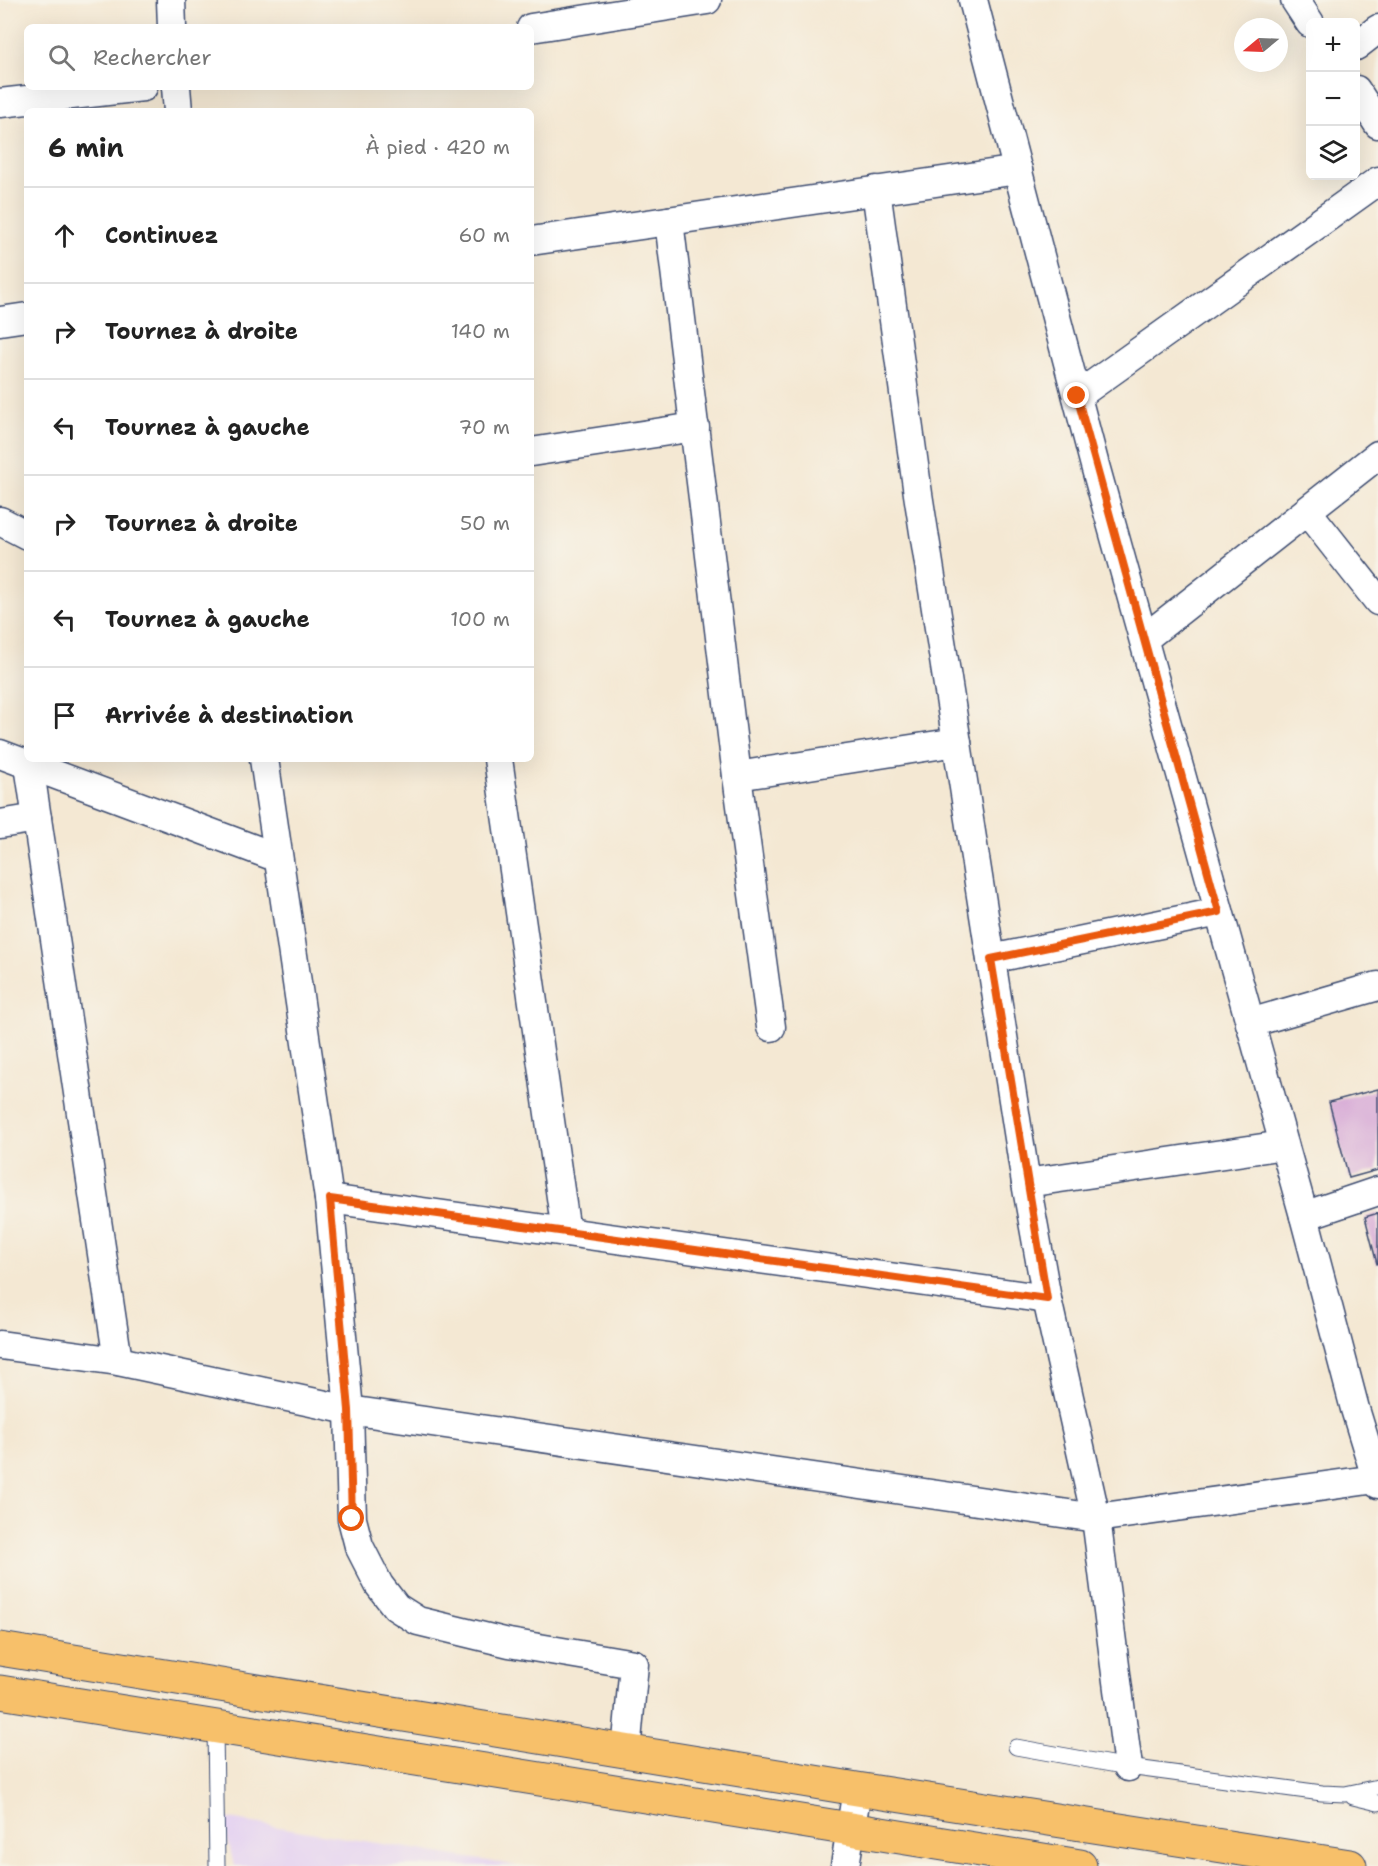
<!DOCTYPE html>
<html lang="fr">
<head>
<meta charset="utf-8">
<style>
  :root { --surface:#fff; --page:#f2f2f2; --text:#222; --muted:#767676; --line:#e0e0e0 }
  body { margin:0; font-family:"Shantell Sans",sans-serif; background:var(--page); color:var(--text) }
  .controls { position:absolute; right:18px; top:18px; display:grid; overflow:hidden; border-radius:9px; box-shadow:0 6px 24px #0002 }
  .controls button { width:54px; height:54px; display:grid; place-items:center; padding:0; border:0; border-bottom:2px solid var(--line); background:var(--surface); color:var(--text); font:30px sans-serif }
  .compass { position:absolute; left:1234px; top:18px; width:54px; height:54px; border-radius:50%; background:var(--surface); box-shadow:0 6px 24px #0002; rotate:251deg }
  .stop { position:absolute; width:18px; height:18px; margin:-14px; border:4px solid #ea580c; border-radius:50%; background:#fff }
  .stop.end { background:#ea580c; border-color:#fff; box-shadow:0 2px 6px #0008 }
  .list { margin:0; padding:0; list-style:none }
  h2 { display:flex; justify-content:space-between; align-items:center; height:78px; margin:0; padding:0 24px; font-size:26px }
  h2 small { font-size:20px; font-weight:400; color:var(--muted) }
  .list li { display:grid; grid-template-columns:39px 1fr auto; gap:18px; align-items:center; box-sizing:border-box; height:96px; padding:0 24px; border-top:2px solid var(--line) }
  .list b { display:block; font-size:22px; white-space:nowrap }
  .list em { font-size:20px; font-style:normal; color:var(--muted) }
  .icon { flex:none; width:33px; height:33px; fill:none; stroke:currentColor; stroke-width:2; stroke-linecap:round; stroke-linejoin:round }
  .map { position:relative; flex:none; width:1378px; height:1866px; overflow:hidden }
  .search { position:absolute; background:var(--surface); box-shadow:0 6px 24px #0002; left:24px; top:24px; width:510px; height:66px; display:flex; align-items:center; gap:15px; box-sizing:border-box; padding:0 21px; border-radius:9px; color:var(--muted); font-size:22px }
  .panel { position:absolute; background:var(--surface); box-shadow:0 6px 24px #0002; left:24px; top:108px; width:510px; height:654px; border-radius:9px }
  .map>svg:first-child { display:block }
  .built { fill:#e5d3f1 }
  .building { fill:#d6a7d6 }
  .lines { fill:none; stroke-linecap:round; stroke-linejoin:round }
  .service-casing { stroke:#3c4b70; stroke-width:17 }
  .minor-casing { stroke:#3c4b70; stroke-width:31 }
  .primary-casing { stroke:#3c4b70; stroke-width:35 }
  .service { stroke:#fff; stroke-width:15 }
  .minor { stroke:#fff; stroke-width:28 }
  .primary { stroke:#f7c06b; stroke-width:33 }
  .route { stroke:#ea580c; stroke-width:8 }
</style>
</head>
<body>
<div class="map">
<svg width="1378" height="1866" viewBox="0 0 1378 1866">
  <rect width="100%" height="100%" fill="#f7f3e8"/>
  <filter id="ink" filterUnits="userSpaceOnUse"><feTurbulence type="fractalNoise" baseFrequency=".0167" numOctaves="2"/><feDisplacementMap in="SourceGraphic" scale="12" xChannelSelector="R" yChannelSelector="G"/><feConvolveMatrix kernelMatrix="1 2 1 2 8 2 1 2 1" color-interpolation-filters="sRGB"/></filter>
  <filter id="wash" filterUnits="userSpaceOnUse"><feTurbulence type="fractalNoise" baseFrequency=".008" numOctaves="4" result="noise"/><feDisplacementMap in="SourceGraphic" scale="24" xChannelSelector="R" yChannelSelector="G"/><feGaussianBlur stdDeviation="1.35" result="paint"/><feColorMatrix in="noise" values="0 0 0 0 0 0 0 0 0 0 0 0 0 0 0 0 0 1.4 0 .05"/><feComposite in="paint" operator="in"/></filter>
  <g filter="url(#wash)">
    <rect width="100%" height="100%" fill="#f4e8d3"/>
    <path class="built" d="M223,1818L518,1866H234Z"/>
    <g id="blocks">
      <g class="building">
        <path d="M1378,1089V1170L1349,1178L1329,1102Z"/>
        <path d="M1378,1213V1264H1377L1365,1217Z"/>
      </g>
    </g>
  </g>
  <g filter="url(#ink)">
    <use href="#blocks" fill-opacity="0" stroke="#3c4b70" stroke-width="1.5"/>
    <g class="lines">
      <defs>
        <g id="service">
          <path d="M215,1728L217,1866"/>
          <path d="M1016,1747L1128,1767L1322,1793L1345,1794L1378,1787"/>
          <path d="M1353,1797L1378,1803"/>
        </g>
        <g id="minor">
          <path d="M171,0L172,27"/>
          <path d="M973,0L1094,462L1304,1216L1355,1409L1378,1484"/>
          <path d="M1295,0L1310,23"/>
          <path d="M531,28L707,0"/>
          <path d="M1356,46L1378,29"/>
          <path d="M176,87L178,111"/>
          <path d="M1356,90L1378,124"/>
          <path d="M0,103L143,87"/>
          <path d="M876,190L918,494L1026,1183L1047,1299L1096,1518L1128,1767"/>
          <path d="M669,221L737,776L771,1027"/>
          <path d="M531,241L1018,170"/>
          <path d="M0,321L27,317"/>
          <path d="M1077,396L1378,181"/>
          <path d="M531,452L695,427"/>
          <path d="M1307,511L1378,601"/>
          <path d="M0,521L27,535"/>
          <path d="M1145,638L1378,455"/>
          <path d="M0,754L278,858"/>
          <path d="M264,759L329,1199L349,1410L352,1519L359,1546L379,1585L396,1607L418,1621L509,1643L634,1664L626,1752"/>
          <path d="M498,759L566,1232"/>
          <path d="M29,765L118,1361"/>
          <path d="M737,776L957,742"/>
          <path d="M0,824L37,818"/>
          <path d="M991,959L1219,912"/>
          <path d="M1250,1023L1378,986"/>
          <path d="M1026,1183L1284,1145"/>
          <path d="M329,1199L1047,1299"/>
          <path d="M1304,1216L1378,1191"/>
          <path d="M0,1345L118,1361L349,1410L1096,1518L1376,1479"/>
          <path d="M845,1866L857,1789"/>
        </g>
        <g id="primary">
          <path d="M0,1649L857,1789L1350,1866"/>
          <path d="M0,1692L1080,1866"/>
        </g>
      </defs>
      <use href="#service" class="service-casing"/>
      <use href="#minor" class="minor-casing"/>
      <use href="#primary" class="primary-casing"/>
      <use href="#service" class="service"/>
      <use href="#minor" class="minor"/>
      <use href="#primary" class="primary"/>
    </g>
  </g>
  <g class="lines" filter="url(#ink)">
    <path class="route" d="M352,1519L349,1410L330,1199L1047,1299L991,959L1219,912L1077,396"/>
  </g>
</svg>
<div class="controls">
<button>+</button>
<button>−</button>
<button><svg class="icon" aria-label="layers" viewBox="0 0 24 24"><path d="M12 4l9 5-9 5-9-5zM3 14l9 5 9-5"/></svg></button>
</div>
<svg class="compass" viewBox="-18 -18 36 36"><path d="M0-13l5 13h-10z" fill="#e53935"/><path d="M0 13l5-13h-10z" fill="#767676"/></svg>
<div class="stop" style="left:352px;top:1519px"></div>
<div class="stop end" style="left:1077px;top:396px"></div>
<div class="search"><svg class="icon" aria-label="search" viewBox="0 0 24 24"><circle cx="10" cy="10" r="6"/><path d="M15 15l6 6"/></svg>Rechercher</div>
<section class="panel">
<h2>6 min<small>À pied · 420 m</small></h2>
<ul class="list">
<li><svg class="icon" aria-label="ahead" viewBox="0 0 24 24"><path d="M12 20V5M6 11l6-6 6 6"/></svg><div><b>Continuez</b></div><em>60 m</em></li>
<li><svg class="icon" aria-label="right" viewBox="0 0 24 24"><path d="M7 20v-9h11M14 6l5 5-5 5"/></svg><div><b>Tournez à droite</b></div><em>140 m</em></li>
<li><svg class="icon" aria-label="left" viewBox="0 0 24 24"><path d="M17 20v-9H6M10 6l-5 5 5 5"/></svg><div><b>Tournez à gauche</b></div><em>70 m</em></li>
<li><svg class="icon" aria-label="right" viewBox="0 0 24 24"><path d="M7 20v-9h11M14 6l5 5-5 5"/></svg><div><b>Tournez à droite</b></div><em>50 m</em></li>
<li><svg class="icon" aria-label="left" viewBox="0 0 24 24"><path d="M17 20v-9H6M10 6l-5 5 5 5"/></svg><div><b>Tournez à gauche</b></div><em>100 m</em></li>
<li><svg class="icon" aria-label="arrive" viewBox="0 0 24 24"><path d="M6 21V4h12l-3 4 3 4H6"/></svg><div><b>Arrivée à destination</b></div></li>
</ul>
</section>
</div>
</body>
</html>
